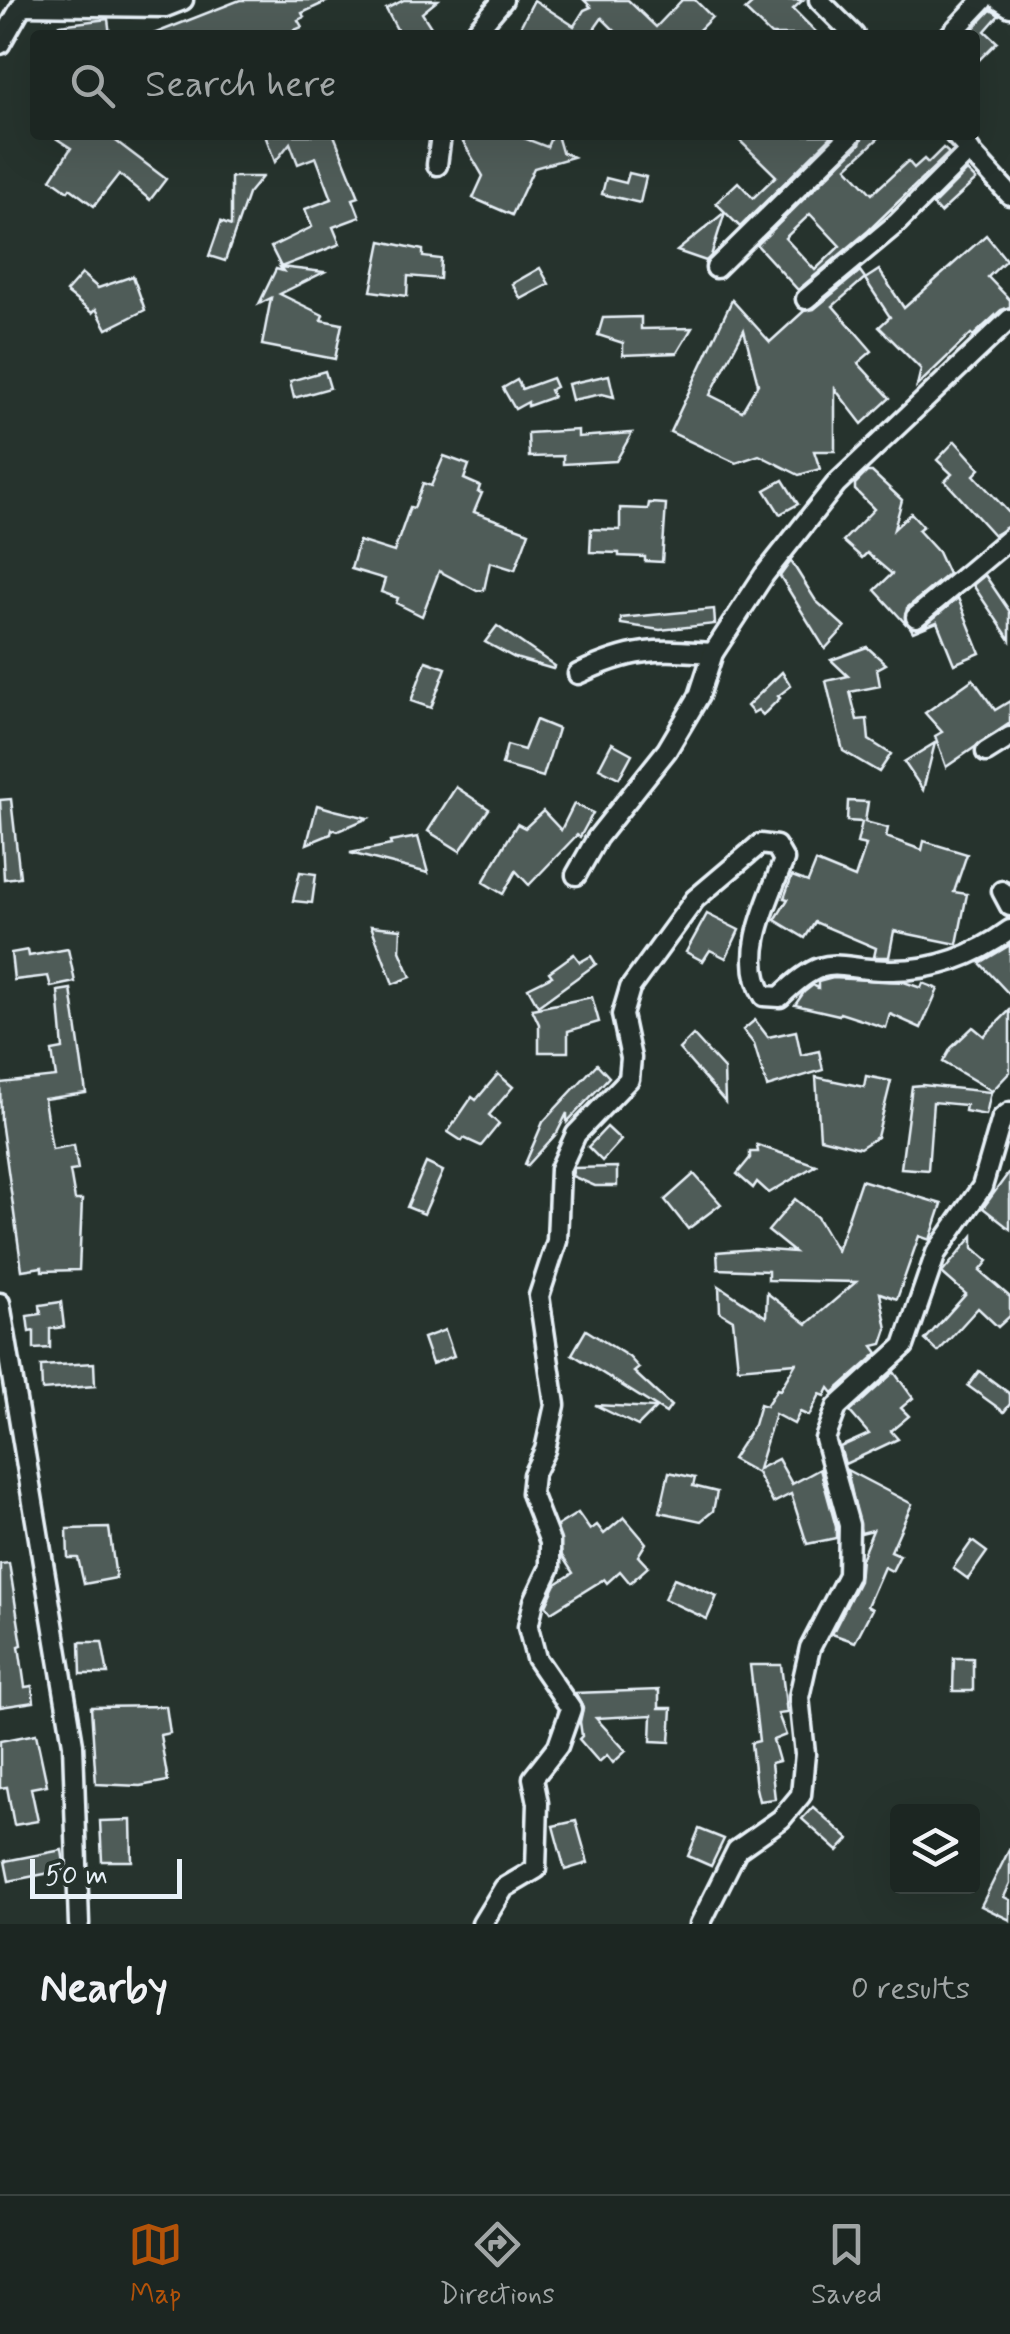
<!DOCTYPE html>
<html lang="en">
<head>
<meta charset="utf-8">
<style>
  :root { --surface:#1c2622; --page:#29322f; --text:#f1f3f6; --muted:#a0a5a5; --line:#3a4340; --accent:#b45309 }
  body { margin:0; font-family:Mynerve,sans-serif; background:var(--page); color:var(--text) }
  .controls { position:absolute; right:30px; bottom:30px; display:grid; overflow:hidden; border-radius:10px; box-shadow:0 10px 40px #0002 }
  .controls button { width:90px; height:90px; display:grid; place-items:center; padding:0; border:0; border-bottom:2px solid var(--line); background:var(--surface); color:var(--text); font:50px sans-serif }
  .scale { position:absolute; left:30px; bottom:25px; width:152px; box-sizing:border-box; padding-left:10px; border:5px solid #e8f1f8; border-top:0; font-size:28px; line-height:35px; white-space:nowrap; color:#e8f1f8; -webkit-text-stroke:8px #26332d; paint-order:stroke }
  .list { margin:0; padding:0; list-style:none }
  h2 { display:flex; justify-content:space-between; align-items:center; height:130px; margin:0; padding:0 40px; font-size:42px }
  h2 small { font-size:32px; font-weight:400; color:var(--muted) }
  .icon { flex:none; width:55px; height:55px; fill:none; stroke:currentColor; stroke-width:2; stroke-linecap:round; stroke-linejoin:round }
  .map { position:relative; flex:none; width:1010px; height:1924px; overflow:hidden }
  .search { position:absolute; background:var(--surface); box-shadow:0 10px 40px #0002; left:30px; right:30px; top:30px; height:110px; display:flex; align-items:center; gap:25px; box-sizing:border-box; padding:0 35px; border-radius:10px; color:var(--muted); font-size:38px }
  .sheet { height:270px; background:var(--surface) }
  nav { display:flex; justify-content:space-around; align-items:center; box-sizing:border-box; height:140px; border-top:2px solid var(--line); background:var(--surface); font-size:28px; color:var(--muted) }
  nav a { display:grid; justify-items:center; gap:5px }
  nav .on { color:var(--accent) }
  .map>svg:first-child { display:block }
  .building { fill:#505c59; stroke:#e8f1f8; stroke-width:2.5; fill-rule:evenodd }
  .lines { fill:none; stroke-linecap:round; stroke-linejoin:round }
  .street-casing { stroke:#e8f1f8; stroke-width:25 }
  .street { stroke:#26332d; stroke-width:18 }
</style>
</head>
<body>
<div class="map">
<svg width="1010" height="1924" viewBox="0 0 1010 1924">
  <rect width="100%" height="100%" fill="#26332d"/>
  <filter id="ink" filterUnits="userSpaceOnUse"><feTurbulence type="fractalNoise" baseFrequency=".01" numOctaves="2"/><feDisplacementMap in="SourceGraphic" scale="20" xChannelSelector="R" yChannelSelector="G"/><feConvolveMatrix kernelMatrix="1 2 1 2 8 2 1 2 1" color-interpolation-filters="sRGB"/></filter>
  <g filter="url(#ink)">
    <g class="building">
      <path d="M240,0H330L302,13L304,17L298,20L302,27L283,35H151Z"/>
      <path d="M404,0H438L422,13L436,35H400L386,9Z"/>
      <path d="M534,0L574,26L584,10L591,7L584,0H628L656,27L682,0H695L712,17L694,35H619L602,18L590,35H516Z"/>
      <path d="M756,0H803L793,9L819,35H771L745,10Z"/>
      <path d="M991,10L999,15L985,31L997,42L975,64V35H967Z"/>
      <path d="M108,19L110,35H59V25Z"/>
      <path d="M51,135H108L166,179L150,200L119,174L94,206L70,188L68,191L51,179L71,148Z"/>
      <path d="M265,135H334L359,197L353,199L360,217L333,227L340,244L281,267L271,247L312,227L305,209L332,199L316,157L298,164L290,143L275,162Z"/>
      <path d="M459,135H516L547,147L552,135H557L562,152L573,157L534,168L512,215L473,198L483,176Z"/>
      <path d="M734,135H833L740,227L725,212L711,256L706,261L677,251L725,212L716,203L738,182L753,198L776,176Z"/>
      <path d="M863,135H882L847,167L872,194L908,161L914,168L924,159L928,163L943,148L949,153L868,231L798,290L757,245L860,144ZM810,214L840,246L815,270L785,238Z"/>
      <path d="M967,171L976,180L940,213L933,205Z"/>
      <path d="M629,173L646,177L640,203L602,194L606,178L626,183Z"/>
      <path d="M231,177H262L248,194L225,261L209,256L221,222L231,226Z"/>
      <path d="M986,235L1006,260L988,277L1010,300V307L1001,310L973,336L971,334L917,386L921,369L879,327L890,317L865,279L879,270L904,308Z"/>
      <path d="M381,241L423,250V257L441,259L440,279L408,276L407,296L371,291Z"/>
      <path d="M280,267L324,272L280,294L323,315L321,320L342,324L335,359L262,345L271,298L259,304L276,269L283,271Z"/>
      <path d="M540,268L549,284L521,299L512,284Z"/>
      <path d="M860,271L865,278L833,306L872,351L858,363L890,398L862,424L835,389V451H814L820,469L799,475L759,455L736,463L670,432L732,300L770,342L804,311L814,309ZM744,330L758,384L742,411L710,395Z"/>
      <path d="M82,274L98,288L133,276L145,310L107,329L96,309L92,313L66,292Z"/>
      <path d="M641,317V329L692,328L677,353L623,355V343L598,335L603,318Z"/>
      <path d="M325,371L330,388L294,398L290,381Z"/>
      <path d="M609,375L614,397L602,394L572,400L568,384Z"/>
      <path d="M552,378L556,387L550,390L553,397L528,406V402L515,409L503,388L517,380L522,389Z"/>
      <path d="M578,430V437L632,433L616,461L563,464V456L529,457L528,433Z"/>
      <path d="M955,441L980,469L974,475L1010,514V526L994,535L945,481L952,474L937,460Z"/>
      <path d="M444,456L469,465L464,479L480,486L478,492L482,493L474,512L529,532L515,570L490,562L484,590L477,591L439,571L422,616L396,603L398,598L381,592L385,579L351,569L359,541L394,552L410,507L414,508L423,483L431,486Z"/>
      <path d="M867,472H872L902,500L894,529L911,513L923,526L918,530L938,552L948,574L907,608L905,623L875,590L892,574L867,553L862,558L843,541L874,509L855,490V484Z"/>
      <path d="M783,480L798,504L780,514L765,490Z"/>
      <path d="M649,503L666,504L662,562L645,561V557L619,556V553L590,552L591,529L620,530V508L648,509Z"/>
      <path d="M791,561L816,601L845,627L825,649L780,576Z"/>
      <path d="M985,575L1010,612V640L973,585Z"/>
      <path d="M958,598L980,653L954,664L937,622L913,632L910,627H923Z"/>
      <path d="M714,609L715,624L660,630L621,624V618Z"/>
      <path d="M497,626L555,666L553,669L515,658L485,642Z"/>
      <path d="M867,647L886,664L877,669L880,686L850,692L857,720L867,719L869,740L891,754L879,772L843,751L826,681L848,676L831,660Z"/>
      <path d="M426,661L446,668L431,708L411,701Z"/>
      <path d="M782,672L791,686L778,696L780,698L763,715L758,710L753,713L747,706Z"/>
      <path d="M973,679L995,710L1010,701V723L946,767L935,736L942,732L925,713Z"/>
      <path d="M536,720L558,729L543,777L502,765L507,745L524,750Z"/>
      <path d="M612,743L632,754L619,778L599,768Z"/>
      <path d="M935,743L923,790L904,762Z"/>
      <path d="M456,787L489,809L460,851L428,831Z"/>
      <path d="M11,799L20,877L4,879L0,800Z"/>
      <path d="M848,801L868,802L865,822L888,828L886,837L922,850L924,841L967,854L954,892L967,894L957,944L894,931L889,957H874L876,948L815,922L805,938L775,920L788,899L784,898L792,876L808,882L816,862L855,878L866,845L857,843L862,822L847,821Z"/>
      <path d="M574,804L593,813L580,837L577,835L529,885L516,871L503,894L483,882L517,824L525,828L543,811L561,830Z"/>
      <path d="M317,805L334,810L368,818L338,831L332,829L331,834L307,844Z"/>
      <path d="M418,837L428,873L350,853L391,845L390,842Z"/>
      <path d="M300,872L316,874L312,903L293,901Z"/>
      <path d="M707,914L739,930L726,958L710,950L703,961L686,952Z"/>
      <path d="M371,926L401,929L400,951L411,977L393,984Z"/>
      <path d="M1010,945V995L980,963Z"/>
      <path d="M68,949L75,982L51,987L48,976L14,980L11,953L28,950L29,956Z"/>
      <path d="M574,954L580,962L591,956L596,964L538,1006L528,988L552,976L549,972Z"/>
      <path d="M833,978L904,982L921,988L923,983L938,989L921,1028L890,1014L886,1028L840,1013L839,1015L795,1005L804,992L813,985L818,988V982Z"/>
      <path d="M71,989L86,1093L44,1099L52,1149L74,1145L78,1170L70,1171L75,1200H82L79,1270L42,1271V1267L22,1270L1,1121L0,1083L56,1077L52,1051L63,1049L58,991Z"/>
      <path d="M592,997L599,1022L568,1031V1052H539V1024L532,1009Z"/>
      <path d="M1010,1010V1072L992,1091L943,1062L951,1048L973,1027L984,1036Z"/>
      <path d="M755,1020L768,1037L796,1031L801,1055L819,1051L823,1070L767,1087L754,1044L743,1030Z"/>
      <path d="M693,1035L724,1069L725,1102L679,1049Z"/>
      <path d="M597,1064L609,1077L567,1122V1113L557,1133L527,1166L525,1164L543,1122Z"/>
      <path d="M498,1074L513,1087L489,1115L499,1124L481,1146L464,1138L462,1141L448,1132L472,1097L476,1100Z"/>
      <path d="M866,1076L891,1081L877,1137L860,1148L820,1138L816,1077L864,1087Z"/>
      <path d="M922,1085L991,1092L986,1115L965,1111L966,1105L933,1102L928,1170L901,1168L912,1086Z"/>
      <path d="M607,1127L621,1140L602,1161L588,1147Z"/>
      <path d="M757,1145L816,1165L769,1193L757,1182L753,1188L737,1174L750,1158V1152H758Z"/>
      <path d="M426,1163L443,1171L424,1214L407,1207Z"/>
      <path d="M617,1167V1186H595L572,1176L574,1168Z"/>
      <path d="M1010,1171V1229L983,1208Z"/>
      <path d="M694,1174L721,1204L688,1229L665,1200Z"/>
      <path d="M861,1180L942,1204L930,1240L919,1236L897,1299L880,1293L887,1329L882,1344L873,1346L878,1353L833,1393L829,1388L825,1396L820,1394L809,1416L800,1412L794,1424L775,1414L758,1469L778,1459L792,1484L820,1469L836,1527V1538L807,1544L791,1494L773,1503L757,1473L732,1459L754,1425L760,1404L766,1406L777,1389L780,1390L796,1363L738,1368L733,1320L720,1312L719,1286L766,1317L767,1293L807,1324L856,1282L768,1280V1271L718,1269L717,1252L755,1249L794,1252L768,1231L795,1199L817,1217L837,1251Z"/>
      <path d="M973,1236V1248L988,1261L980,1271L1010,1297V1316L998,1327L978,1308L938,1352L925,1340L966,1294L942,1273Z"/>
      <path d="M61,1302L64,1327L50,1329V1348L34,1349V1331L29,1332L27,1316L41,1314L40,1305Z"/>
      <path d="M445,1330L454,1356L432,1364L423,1338Z"/>
      <path d="M586,1330L629,1357L639,1368L634,1372L671,1406L666,1413L572,1354Z"/>
      <path d="M94,1363L95,1386L42,1390L41,1366Z"/>
      <path d="M979,1371L1010,1394V1404L1004,1412L968,1386Z"/>
      <path d="M894,1372L913,1398L901,1408L909,1416L891,1431L898,1439L845,1464L840,1447L869,1434L850,1412Z"/>
      <path d="M595,1405L656,1408L638,1426Z"/>
      <path d="M847,1470L912,1504L891,1551L900,1555L892,1571L884,1567L867,1606L872,1609L855,1642L832,1634L859,1581L861,1559L873,1530L861,1533Z"/>
      <path d="M669,1472L695,1478L693,1486L717,1492L713,1511L701,1521L660,1512Z"/>
      <path d="M578,1513L590,1530L597,1525L604,1534L624,1517L646,1543L638,1556L648,1567L630,1583L620,1571L607,1583L604,1579L551,1612L546,1605L556,1584L573,1573L562,1556L557,1526Z"/>
      <path d="M109,1528L116,1578L84,1584L78,1558H68L67,1529Z"/>
      <path d="M972,1541L987,1552L968,1579L953,1568Z"/>
      <path d="M9,1563L22,1645L19,1646L25,1687L32,1686L34,1702L0,1707V1564Z"/>
      <path d="M674,1578L717,1596L707,1619L664,1599Z"/>
      <path d="M80,1642H102L108,1674H81Z"/>
      <path d="M954,1658H973V1691H953Z"/>
      <path d="M750,1665H781L787,1713L778,1714L786,1735L773,1740L779,1761L771,1763L775,1799L759,1801L756,1788L751,1743L759,1741Z"/>
      <path d="M659,1690V1708H672L670,1742L651,1741L652,1715L596,1718L626,1751L613,1763L607,1755L599,1762L579,1739L582,1736L580,1722L583,1708L575,1693Z"/>
      <path d="M166,1706L170,1733L160,1735L168,1781L140,1786L96,1784L91,1707Z"/>
      <path d="M36,1734L47,1785L31,1788L38,1821L14,1825L7,1787L0,1788V1741Z"/>
      <path d="M813,1807L849,1839L838,1851L802,1819Z"/>
      <path d="M131,1820L132,1861H102L100,1821Z"/>
      <path d="M576,1821L588,1863L565,1870L553,1826Z"/>
      <path d="M699,1829L724,1839L711,1866L688,1856Z"/>
      <path d="M1010,1848V1884L1004,1897L1010,1900V1920L981,1906Z"/>
      <path d="M62,1850L65,1870L9,1881L5,1861Z"/>
    </g>
    <g class="lines">
      <defs>
        <g id="street">
          <path d="M819,0L854,35"/>
          <path d="M999,0L1010,7"/>
          <path d="M23,5L165,7L183,0"/>
          <path d="M473,35L503,0"/>
          <path d="M950,35L983,0"/>
          <path d="M0,44L25,0"/>
          <path d="M955,135L1010,195"/>
          <path d="M437,165L441,135"/>
          <path d="M716,268L851,135"/>
          <path d="M806,299L896,224L970,150"/>
          <path d="M916,617L1010,538"/>
          <path d="M578,674C632,648 655,649 713,653"/>
          <path d="M986,752L1010,737"/>
          <path d="M576,875L597,838L667,750L699,696L713,653L764,575L836,484L1010,319"/>
          <path d="M1002,891L1010,906"/>
          <path d="M0,1303L73,1744L79,1924"/>
          <path d="M482,1924L504,1888L536,1869L538,1803L533,1778L558,1746L571,1709L536,1658L528,1627L534,1601L550,1567V1542L531,1493L533,1475L545,1450L555,1405L539,1296L557,1241L560,1169L576,1134L629,1079L631,1058L622,1015L630,988L695,899L760,844L776,846L784,860C769,898 738,957 764,996L780,997C829,948 834,971 893,970C936,970 976,955 1010,930"/>
          <path d="M700,1924L737,1850L781,1819L801,1795L805,1754L799,1697L810,1648L848,1575L849,1525L825,1439L837,1407L904,1346L936,1253L982,1187L1002,1118L1010,1112"/>
        </g>
      </defs>
      <use href="#street" class="street-casing"/>
      <use href="#street" class="street"/>
    </g>
  </g>
</svg>
<div class="controls">
<button><svg class="icon" aria-label="layers" viewBox="0 0 24 24"><path d="M12 4l9 5-9 5-9-5zM3 14l9 5 9-5"/></svg></button>
</div>
<div class="scale">50 m</div>
<div class="search"><svg class="icon" aria-label="search" viewBox="0 0 24 24"><circle cx="10" cy="10" r="6"/><path d="M15 15l6 6"/></svg>Search here</div>
</div>
<section class="sheet">
<h2>Nearby<small>0 results</small></h2>
<ul class="list">
</ul>
</section>
<nav>
<a class="on"><svg class="icon" aria-label="map" viewBox="0 0 24 24"><path d="M3 6l6-2 6 2 6-2v14l-6 2-6-2-6 2zM9 4v14M15 6v14"/></svg>Map</a>
<a><svg class="icon" aria-label="directions" viewBox="0 0 24 24"><path d="M12 3l9 9-9 9-9-9zM9 14v-3h6M13 9l2 2-2 2"/></svg>Directions</a>
<a><svg class="icon" aria-label="saved" viewBox="0 0 24 24"><path d="M7 4h10v16l-5-4-5 4z"/></svg>Saved</a>
</nav>
</body>
</html>
